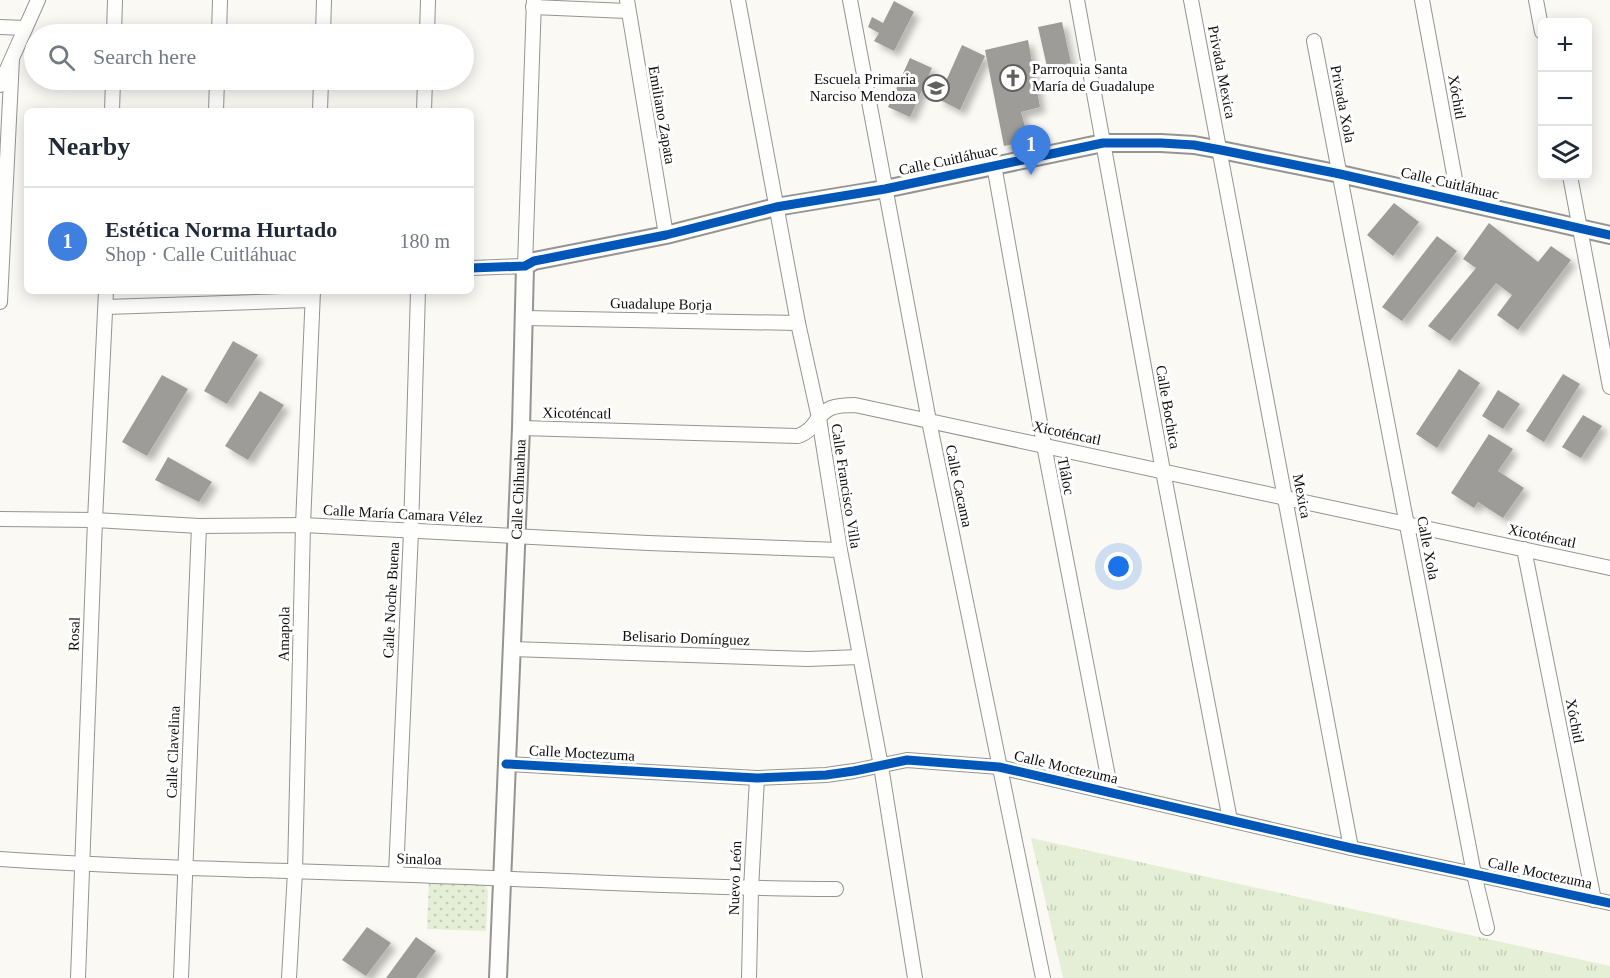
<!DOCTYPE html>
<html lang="en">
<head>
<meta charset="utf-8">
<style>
  :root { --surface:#fff; --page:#f6f6f7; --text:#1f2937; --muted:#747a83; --line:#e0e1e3; --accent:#61605e }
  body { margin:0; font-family:Georgia,serif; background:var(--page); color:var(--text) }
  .controls { position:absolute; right:18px; top:18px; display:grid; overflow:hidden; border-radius:9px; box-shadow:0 3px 15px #0003 }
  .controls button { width:54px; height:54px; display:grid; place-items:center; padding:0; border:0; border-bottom:2px solid var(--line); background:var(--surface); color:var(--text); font:30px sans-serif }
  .you { position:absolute; left:1119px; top:567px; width:21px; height:21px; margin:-15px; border:4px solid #fff; border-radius:50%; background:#1a73e8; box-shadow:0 0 0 9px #1a73e833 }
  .badge { display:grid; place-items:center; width:39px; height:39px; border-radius:50%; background:var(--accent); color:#fff; font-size:20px; font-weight:700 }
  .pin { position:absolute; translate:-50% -50px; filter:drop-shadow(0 2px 3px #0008) }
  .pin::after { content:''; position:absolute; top:32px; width:21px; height:18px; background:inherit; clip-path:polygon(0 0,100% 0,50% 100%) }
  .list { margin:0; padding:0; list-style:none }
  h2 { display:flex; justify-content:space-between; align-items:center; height:78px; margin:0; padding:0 24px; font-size:26px }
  h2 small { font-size:20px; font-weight:400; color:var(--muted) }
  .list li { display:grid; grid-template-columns:39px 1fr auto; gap:18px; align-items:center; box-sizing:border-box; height:108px; padding:0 24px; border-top:2px solid var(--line) }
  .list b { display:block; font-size:22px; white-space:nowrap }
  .list p { margin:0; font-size:20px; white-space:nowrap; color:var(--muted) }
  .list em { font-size:20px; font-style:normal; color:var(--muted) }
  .icon { flex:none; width:33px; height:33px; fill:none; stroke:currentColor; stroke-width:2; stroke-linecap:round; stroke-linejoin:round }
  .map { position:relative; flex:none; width:1610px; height:978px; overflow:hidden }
  .search { position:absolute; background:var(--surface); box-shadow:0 3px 15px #0003; left:24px; top:24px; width:450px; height:66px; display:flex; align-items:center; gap:15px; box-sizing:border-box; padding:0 21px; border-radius:33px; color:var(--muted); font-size:22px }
  .panel { position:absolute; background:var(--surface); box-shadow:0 3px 15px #0003; left:24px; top:108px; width:450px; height:186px; border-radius:9px }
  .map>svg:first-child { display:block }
  .grass { fill:url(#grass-tufts) }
  .park { fill:url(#park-dots) }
  .building { fill:#9e9c99; filter:url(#shadow) }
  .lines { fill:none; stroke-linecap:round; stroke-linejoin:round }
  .minor-casing { stroke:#949492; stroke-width:16 }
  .tertiary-casing { stroke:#949492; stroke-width:20 }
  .minor { stroke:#fefefd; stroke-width:14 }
  .tertiary { stroke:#fefefd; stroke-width:16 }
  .cycleway-casing { stroke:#fff; stroke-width:13 }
  .cycleway { stroke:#0057b8; stroke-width:9 }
  .labels { text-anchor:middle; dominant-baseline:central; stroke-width:6; stroke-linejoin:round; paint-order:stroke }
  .poi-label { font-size:15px; fill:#0e0e0e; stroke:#fff; text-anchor:start }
  .street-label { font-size:15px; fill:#0e0e0e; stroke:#fff }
</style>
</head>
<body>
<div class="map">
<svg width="1610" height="978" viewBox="0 0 1610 978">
  <defs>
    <pattern id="grass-tufts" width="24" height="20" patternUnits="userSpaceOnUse" patternTransform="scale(1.5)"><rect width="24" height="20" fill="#e5efd5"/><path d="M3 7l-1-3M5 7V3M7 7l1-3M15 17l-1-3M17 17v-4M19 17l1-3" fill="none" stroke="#c3ccb6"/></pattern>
    <pattern id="park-dots" width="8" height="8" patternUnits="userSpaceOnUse" patternTransform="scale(1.5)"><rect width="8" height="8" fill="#e5efd5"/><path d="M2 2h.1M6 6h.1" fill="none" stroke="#c3ccb6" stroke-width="1.8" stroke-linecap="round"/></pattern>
    <filter id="shadow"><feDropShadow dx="5.5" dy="5.5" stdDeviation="3" flood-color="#0004"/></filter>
  </defs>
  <rect width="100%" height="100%" fill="#faf9f4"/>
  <path class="grass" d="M1031,838L1610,966V978H1063Z"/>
  <path class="park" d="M429,880L483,882L488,890L486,931L427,929Z"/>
  <g class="building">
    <path d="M894,1L914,12L894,51L874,41L879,33L868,27L872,17L883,23Z"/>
    <path d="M1062,22L1071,63L1047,67L1038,27Z"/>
    <path d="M1028,40L1040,107L1021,112L1029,141L1004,146L985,50Z"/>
    <path d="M962,45L985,56L960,110L938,99Z"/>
    <path d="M910,58L932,68L910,117L888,107Z"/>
    <path d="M1394,203L1419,222L1393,256L1367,235Z"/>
    <path d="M1489,223L1538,262L1551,246L1571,260L1518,330L1497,315L1512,295L1496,283L1450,341L1428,326L1476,268L1463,259Z"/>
    <path d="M1437,236L1457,251L1402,321L1382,307Z"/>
    <path d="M233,341L258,355L227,404L204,391Z"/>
    <path d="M1459,369L1480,383L1437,448L1416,434Z"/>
    <path d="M1563,374L1580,384L1544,442L1526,431Z"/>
    <path d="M162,375L188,389L147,456L122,442Z"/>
    <path d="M1498,390L1520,404L1503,429L1482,416Z"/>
    <path d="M260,391L284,405L248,460L225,446Z"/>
    <path d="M1583,415L1602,426L1581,458L1562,447Z"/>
    <path d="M1489,434L1513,449L1498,471L1524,488L1503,518L1478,502L1474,508L1451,493Z"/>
    <path d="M168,457L212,482L199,502L155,480Z"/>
    <path d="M367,927L391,943L366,976L342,960Z"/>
    <path d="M416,937L436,951L416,978H386Z"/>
  </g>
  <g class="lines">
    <defs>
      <g id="minor">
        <path d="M627,0L666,235"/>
        <path d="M738,0L798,323L819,418L840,550L881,766L915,978"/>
        <path d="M850,0L929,421L1043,978"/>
        <path d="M1077,0L1163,471L1230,820"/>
        <path d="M1191,0L1351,848"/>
        <path d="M1422,0L1459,201"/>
        <path d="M1536,0L1542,32"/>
        <path d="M533,7L627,11"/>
        <path d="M0,27L25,28"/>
        <path d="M114,34L115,0"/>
        <path d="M219,34L220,0"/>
        <path d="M323,34L324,0"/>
        <path d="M427,34L428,0"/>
        <path d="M1314,41L1474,874L1487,928"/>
        <path d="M0,85L38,0"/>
        <path d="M112,111L113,80"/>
        <path d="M216,111L217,80"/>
        <path d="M320,111L321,80"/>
        <path d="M424,111L425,80"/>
        <path d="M994,165L1044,445L1111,792"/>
        <path d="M1570,176L1610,387"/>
        <path d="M471,268L525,266L534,0"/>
        <path d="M0,302L12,59"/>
        <path d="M106,307L312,300"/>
        <path d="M524,318L798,323"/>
        <path d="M521,428L798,436C816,430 816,414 831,408C839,405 847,405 855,405L1610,568"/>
        <path d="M0,519L95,520L199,526L303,525L648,543L840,550"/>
        <path d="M1524,549L1594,900"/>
        <path d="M512,649L808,659L859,657"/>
        <path d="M506,764L757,778L826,775L854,771L907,760L999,767L1351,848L1610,903"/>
        <path d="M0,859C145,869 289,870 434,876C568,880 702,889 836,889"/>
        <path d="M396,874L411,531L418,291"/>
        <path d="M78,978L95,520L106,291"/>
        <path d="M181,978L199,526"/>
        <path d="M289,978L295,872L303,525L313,291"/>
        <path d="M749,978L751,889L757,778"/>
      </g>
      <g id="tertiary">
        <path id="s1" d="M498,978L521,428L525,266L534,261L666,235L776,207L885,189L1103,143H1161L1194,145L1221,150L1340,174L1610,235"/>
      </g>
    </defs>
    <use href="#minor" class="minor-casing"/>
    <use href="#tertiary" class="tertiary-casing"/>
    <use href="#minor" class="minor"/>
    <use href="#tertiary" class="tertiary"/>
    <defs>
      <g id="cycleway">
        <path d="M471,268L525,266L534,261L666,235L776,207L885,189L1103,143H1161L1194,145L1221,150L1340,174L1610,235"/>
        <path d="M506,764L757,778L826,775L854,771L907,760L999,767L1351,848L1610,903"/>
      </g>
    </defs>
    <use href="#cycleway" class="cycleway-casing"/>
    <use href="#cycleway" class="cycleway"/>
  </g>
  <defs>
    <symbol id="church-ring" viewBox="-11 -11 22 22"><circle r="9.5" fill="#fff" stroke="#61605e" stroke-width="1.5"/><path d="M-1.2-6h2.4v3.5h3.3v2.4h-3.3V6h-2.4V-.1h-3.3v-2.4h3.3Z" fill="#61605e"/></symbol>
    <symbol id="school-ring" viewBox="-11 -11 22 22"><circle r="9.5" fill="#fff" stroke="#61605e" stroke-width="1.5"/><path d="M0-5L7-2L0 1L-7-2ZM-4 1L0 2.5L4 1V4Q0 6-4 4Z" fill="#61605e"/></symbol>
  </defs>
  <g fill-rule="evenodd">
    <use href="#church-ring" x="998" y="63" width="30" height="30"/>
    <use href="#school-ring" x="921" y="73" width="30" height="30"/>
  </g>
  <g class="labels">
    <g class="poi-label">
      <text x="1032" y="69">Parroquia Santa<tspan x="1032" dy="17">María de Guadalupe</tspan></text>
      <text x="916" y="79" text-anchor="end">Escuela Primaria<tspan x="916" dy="17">Narciso Mendoza</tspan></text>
    </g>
    <g class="street-label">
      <text transform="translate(1222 72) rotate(79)">Privada Mexica</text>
      <text transform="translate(1457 97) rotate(80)">Xóchitl</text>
      <text transform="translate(1343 104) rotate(79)">Privada Xola</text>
      <text transform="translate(662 115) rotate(80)">Emiliano Zapata</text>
      <text transform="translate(948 160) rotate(-12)">Calle Cuitláhuac</text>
      <text transform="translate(1450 183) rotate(13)">Calle Cuitláhuac</text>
      <text transform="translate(661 304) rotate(1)">Guadalupe Borja</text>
      <text transform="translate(1168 407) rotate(80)">Calle Bochica</text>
      <text transform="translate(577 413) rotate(1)">Xicoténcatl</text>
      <text transform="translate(1067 433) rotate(12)">Xicoténcatl</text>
      <text transform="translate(1066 476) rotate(79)">Tláloc</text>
      <text transform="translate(846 486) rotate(81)">Calle Francisco Villa</text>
      <text transform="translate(959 486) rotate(78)">Calle Cacama</text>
      <text stroke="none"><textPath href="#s1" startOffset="489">Calle Chihuahua</textPath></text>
      <text transform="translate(1302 496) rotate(79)">Mexica</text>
      <text transform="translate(403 514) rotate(3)">Calle María Camara Vélez</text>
      <text transform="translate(1542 536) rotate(12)">Xicoténcatl</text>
      <text transform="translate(1428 548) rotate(79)">Calle Xola</text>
      <text transform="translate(391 600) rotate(-87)">Calle Noche Buena</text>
      <text transform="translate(74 634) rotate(-88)">Rosal</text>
      <text transform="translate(284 634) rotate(-89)">Amapola</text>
      <text transform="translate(686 638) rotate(2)">Belisario Domínguez</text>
      <text transform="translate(1575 721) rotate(79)">Xóchitl</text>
      <text transform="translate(173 752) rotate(-88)">Calle Clavelina</text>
      <text transform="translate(582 753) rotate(3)">Calle Moctezuma</text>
      <text transform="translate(1066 767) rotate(13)">Calle Moctezuma</text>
      <text transform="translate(419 859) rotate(2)">Sinaloa</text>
      <text transform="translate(1540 873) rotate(12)">Calle Moctezuma</text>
      <text transform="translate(735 878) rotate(-88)">Nuevo León</text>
    </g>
  </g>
</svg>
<div class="controls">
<button>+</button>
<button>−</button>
<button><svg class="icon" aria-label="layers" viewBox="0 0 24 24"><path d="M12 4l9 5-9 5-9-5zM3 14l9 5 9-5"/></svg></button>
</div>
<div class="you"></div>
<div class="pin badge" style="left:1031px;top:175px;background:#3f7fe0">1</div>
<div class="search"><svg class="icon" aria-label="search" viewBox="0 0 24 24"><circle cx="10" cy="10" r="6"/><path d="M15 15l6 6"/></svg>Search here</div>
<section class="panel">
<h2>Nearby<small></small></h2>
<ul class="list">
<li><span class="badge" style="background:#3f7fe0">1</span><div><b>Estética Norma Hurtado</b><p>Shop · Calle Cuitláhuac</p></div><em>180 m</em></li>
</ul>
</section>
</div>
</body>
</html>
